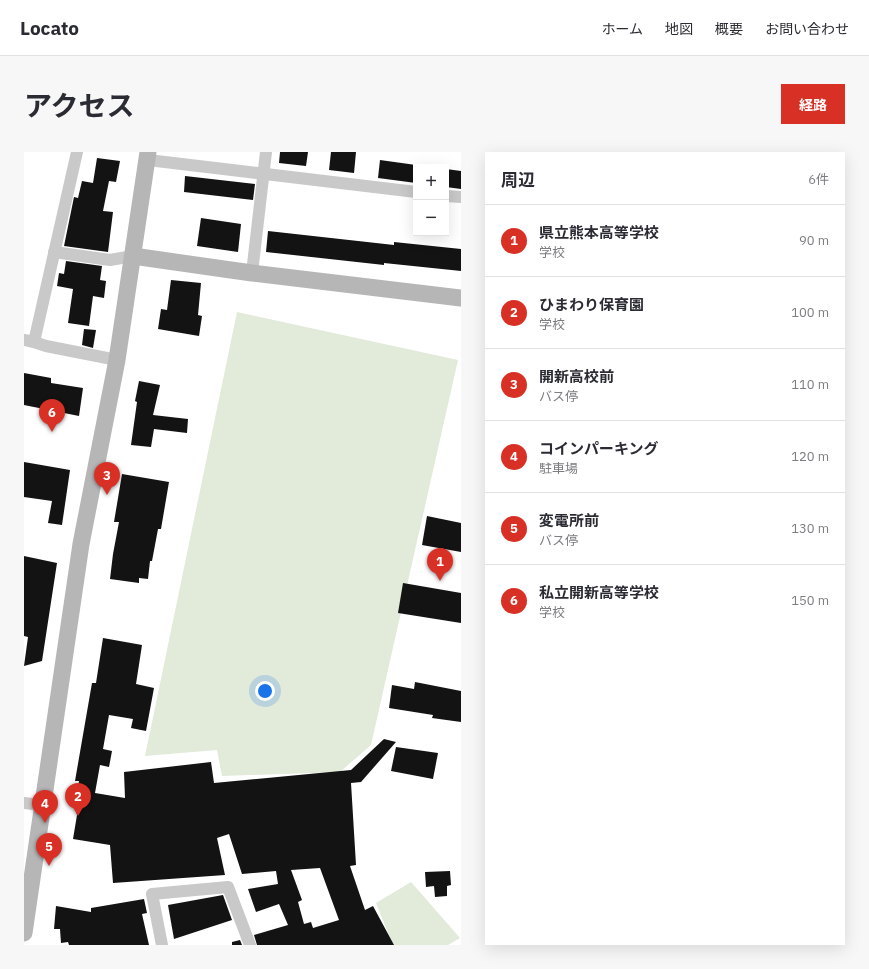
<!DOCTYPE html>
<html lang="ja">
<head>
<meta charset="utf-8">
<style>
  :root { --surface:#fff; --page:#f7f7f7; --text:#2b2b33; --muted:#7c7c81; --line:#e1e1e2; --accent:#d93025 }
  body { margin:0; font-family:"IBM Plex Sans","Noto Sans JP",sans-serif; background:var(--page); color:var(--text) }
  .controls { position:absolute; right:12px; top:12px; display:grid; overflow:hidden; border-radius:0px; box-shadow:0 4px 16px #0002 }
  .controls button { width:36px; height:36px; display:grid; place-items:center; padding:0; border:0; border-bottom:1px solid var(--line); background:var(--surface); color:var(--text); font:20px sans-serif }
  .you { position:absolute; left:241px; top:539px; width:14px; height:14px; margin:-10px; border:3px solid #fff; border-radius:50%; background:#1a73e8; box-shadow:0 0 0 6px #1a73e833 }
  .badge { display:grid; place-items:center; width:26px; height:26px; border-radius:50%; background:var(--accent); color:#fff; font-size:13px; font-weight:700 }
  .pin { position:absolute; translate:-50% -33px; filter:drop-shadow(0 1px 2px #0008) }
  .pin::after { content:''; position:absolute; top:21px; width:14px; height:12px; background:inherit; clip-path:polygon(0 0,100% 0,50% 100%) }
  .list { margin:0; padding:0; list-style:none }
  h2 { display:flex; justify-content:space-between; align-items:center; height:52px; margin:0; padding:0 16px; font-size:17px }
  h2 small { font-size:13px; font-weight:400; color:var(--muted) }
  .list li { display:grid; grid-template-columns:26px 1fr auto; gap:12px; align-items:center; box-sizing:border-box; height:72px; padding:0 16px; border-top:1px solid var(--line) }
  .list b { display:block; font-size:15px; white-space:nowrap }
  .list p { margin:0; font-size:13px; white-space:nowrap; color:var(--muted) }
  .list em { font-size:13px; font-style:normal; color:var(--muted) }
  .map { position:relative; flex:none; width:437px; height:793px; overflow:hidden; border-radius:0px }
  header { display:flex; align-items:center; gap:24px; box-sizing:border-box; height:56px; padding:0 20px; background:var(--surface); border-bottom:1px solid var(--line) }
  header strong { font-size:19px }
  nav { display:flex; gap:22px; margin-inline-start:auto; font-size:14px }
  .intro { display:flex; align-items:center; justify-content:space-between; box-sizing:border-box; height:96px; padding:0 24px }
  h1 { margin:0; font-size:28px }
  .button { padding:10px 18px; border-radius:0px; background:var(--accent); color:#fff; font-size:14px; font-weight:700 }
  main { display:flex; gap:24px; padding:0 24px }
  aside { flex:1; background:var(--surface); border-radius:0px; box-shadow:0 4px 16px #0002 }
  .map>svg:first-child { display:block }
  .green { fill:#e2eada }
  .building { fill:#131313; fill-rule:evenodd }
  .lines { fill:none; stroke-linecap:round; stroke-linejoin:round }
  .street { stroke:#c9c9c9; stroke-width:12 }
  .secondary { stroke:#b6b6b6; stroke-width:17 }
</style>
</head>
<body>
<header>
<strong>Locato</strong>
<nav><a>ホーム</a><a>地図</a><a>概要</a><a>お問い合わせ</a></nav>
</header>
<div class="intro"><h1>アクセス</h1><a class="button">経路</a></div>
<main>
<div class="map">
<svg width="437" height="793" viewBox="0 0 437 793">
  <rect width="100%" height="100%" fill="#fff"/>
  <g class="green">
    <path d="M213,160L434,208L347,593L316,620L198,624L193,598L121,604Z"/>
    <path d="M387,730L436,786L424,793H369L352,751Z"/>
  </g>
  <g class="building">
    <path d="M256,0H284L282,14L255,11Z"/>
    <path d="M307,0H332L330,21L305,18Z"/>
    <path d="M73,6L96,9L92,30L85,29L79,59L89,60L84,100L40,94L50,45L54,46L58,29L69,31Z"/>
    <path d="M356,8L392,13V31L354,26Z"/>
    <path d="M422,17L437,19V37L422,35Z"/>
    <path d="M161,24L231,32L229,48L160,40Z"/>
    <path d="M177,66L217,72L214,100L173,94Z"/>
    <path d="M244,79L370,93V90L437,97V119L360,111V113L242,100Z"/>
    <path d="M42,109L78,114L76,128L82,129L80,146L69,144L65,174L44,171L49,137L33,134L35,121L40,122Z"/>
    <path d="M147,128L177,131L174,163L178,164L175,184L134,177L137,157L143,158Z"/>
    <path d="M60,177L72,178L69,196L58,193Z"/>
    <path d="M0,221L27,226V231L59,236L55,264L0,253Z"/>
    <path d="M115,229L136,233L129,263L164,267L163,281L130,277L127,295L107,293L113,250L111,249Z"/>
    <path d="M0,310L46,318L38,373L24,371L28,349L0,345Z"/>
    <path d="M98,322L145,330L137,377H134L128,409H126L124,427L115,426V431L86,427L89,402L95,370H90Z"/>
    <path d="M403,364L437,371V400L398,393Z"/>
    <path d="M0,404L33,411L18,509L0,514L4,485L0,484Z"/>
    <path d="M379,431L437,441V471L374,461Z"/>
    <path d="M79,486L118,493L112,532L130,536L122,579L107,576L109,567L85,563L79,597L88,599L85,615L76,613L71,641L101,646L100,620L187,610L190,631L327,618L360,587L372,590L337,630L327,631L332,713L326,714L341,758L349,754L370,793H233L230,783L264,773L255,752L232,760L224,737L254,732L252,719L218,722L205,682L193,686L201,723L89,731L86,693L49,687L53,663L51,656L55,629H51L68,531H72ZM296,716L315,768L289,776L287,770L280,772L274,750L278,748L267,718Z"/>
    <path d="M391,530L437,539V570L408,566L409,563L365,556L368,533L390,537Z"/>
    <path d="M372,595L414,601L409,627L367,619Z"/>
    <path d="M426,719L427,733L423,734V744L411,745L410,734L402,735L401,720Z"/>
    <path d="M199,743L208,768L150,787L144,753Z"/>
    <path d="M120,747L123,761L118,762L125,793H45L44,790L37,791L36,777H30L32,754L67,760V756Z"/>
    <path d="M216,788L218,793H208V790Z"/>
  </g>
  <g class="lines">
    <g class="street">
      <path d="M124,8L392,40"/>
      <path d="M422,44L437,45"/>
      <path d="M30,100L86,108L109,104"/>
      <path d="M228,121L242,0"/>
      <path d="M0,188L10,190L22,194L93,208"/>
      <path d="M10,190L53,0"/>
      <path d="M0,651L18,653"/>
      <path d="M138,793L128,742L204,735L226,793"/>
    </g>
    <g class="secondary">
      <path d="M109,104L228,121L437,146"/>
      <path d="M0,781L57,392L93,208L124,0"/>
    </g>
  </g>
</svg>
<div class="controls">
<button>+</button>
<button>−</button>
</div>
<div class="you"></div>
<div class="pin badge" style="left:416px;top:429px">1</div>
<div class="pin badge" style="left:54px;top:664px">2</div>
<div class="pin badge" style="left:83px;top:343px">3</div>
<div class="pin badge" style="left:21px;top:671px">4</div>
<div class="pin badge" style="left:25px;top:714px">5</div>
<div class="pin badge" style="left:28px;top:280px">6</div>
</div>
<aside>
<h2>周辺<small>6件</small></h2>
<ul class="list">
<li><span class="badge">1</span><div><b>県立熊本高等学校</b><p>学校</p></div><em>90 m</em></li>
<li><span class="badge">2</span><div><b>ひまわり保育園</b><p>学校</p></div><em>100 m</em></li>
<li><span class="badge">3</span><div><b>開新高校前</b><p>バス停</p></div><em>110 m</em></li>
<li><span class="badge">4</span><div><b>コインパーキング</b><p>駐車場</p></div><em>120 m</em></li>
<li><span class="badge">5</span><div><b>変電所前</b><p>バス停</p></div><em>130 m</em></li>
<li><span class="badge">6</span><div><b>私立開新高等学校</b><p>学校</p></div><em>150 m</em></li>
</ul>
</aside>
</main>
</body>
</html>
